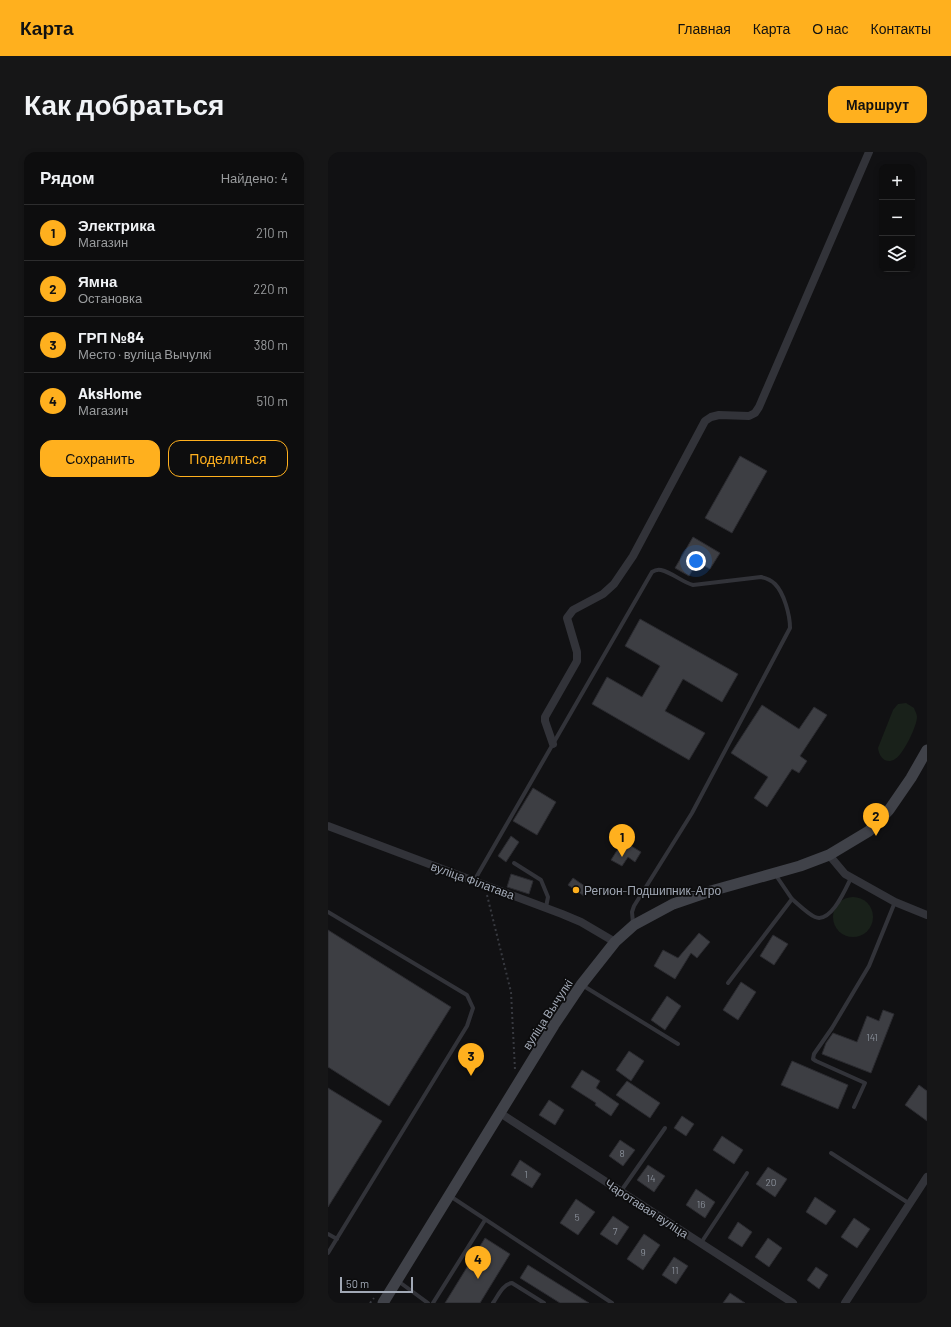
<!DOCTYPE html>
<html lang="ru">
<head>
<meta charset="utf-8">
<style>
  :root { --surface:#0d0d0e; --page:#161617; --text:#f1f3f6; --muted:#9a9c9e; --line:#2d2d2e; --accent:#ffb01e }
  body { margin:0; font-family:Barlow,sans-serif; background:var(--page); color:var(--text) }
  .controls { position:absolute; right:12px; top:12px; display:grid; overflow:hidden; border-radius:8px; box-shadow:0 2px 6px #0003 }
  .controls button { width:36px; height:36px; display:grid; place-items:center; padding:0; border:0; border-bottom:1px solid var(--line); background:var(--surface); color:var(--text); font:20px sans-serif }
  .scale { position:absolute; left:12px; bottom:10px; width:73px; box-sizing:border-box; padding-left:4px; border:2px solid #a1a8b5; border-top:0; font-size:11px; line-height:14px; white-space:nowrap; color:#a1a8b5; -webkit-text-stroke:3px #0d0d0e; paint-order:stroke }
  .you { position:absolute; left:368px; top:409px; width:14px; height:14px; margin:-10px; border:3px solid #fff; border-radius:50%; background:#1a73e8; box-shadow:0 0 0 6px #1a73e833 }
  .badge { display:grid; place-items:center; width:26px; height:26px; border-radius:50%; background:var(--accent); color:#111; font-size:13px; font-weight:700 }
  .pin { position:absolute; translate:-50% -33px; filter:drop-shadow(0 1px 2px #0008) }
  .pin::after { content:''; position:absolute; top:21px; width:14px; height:12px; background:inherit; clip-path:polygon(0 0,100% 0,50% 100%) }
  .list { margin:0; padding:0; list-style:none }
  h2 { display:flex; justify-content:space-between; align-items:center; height:52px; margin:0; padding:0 16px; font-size:17px }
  h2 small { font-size:13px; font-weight:400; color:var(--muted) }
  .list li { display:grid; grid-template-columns:26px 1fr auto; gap:12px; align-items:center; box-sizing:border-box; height:56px; padding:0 16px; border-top:1px solid var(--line) }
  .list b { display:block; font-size:15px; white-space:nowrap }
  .list p { margin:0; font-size:13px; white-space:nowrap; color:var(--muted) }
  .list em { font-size:13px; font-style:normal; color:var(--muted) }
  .actions { display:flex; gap:8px; padding:12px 16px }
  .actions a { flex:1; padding:9px 0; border:1px solid var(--accent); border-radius:12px; text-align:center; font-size:14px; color:var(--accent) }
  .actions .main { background:var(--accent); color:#111 }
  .icon { flex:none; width:22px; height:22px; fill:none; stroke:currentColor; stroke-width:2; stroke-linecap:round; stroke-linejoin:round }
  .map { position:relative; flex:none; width:599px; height:1151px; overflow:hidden; border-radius:12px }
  header { display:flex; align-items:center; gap:24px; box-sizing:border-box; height:56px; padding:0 20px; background:var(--accent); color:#111 }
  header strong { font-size:19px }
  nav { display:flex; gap:22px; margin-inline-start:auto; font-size:14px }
  .intro { display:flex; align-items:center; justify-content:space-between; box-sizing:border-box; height:96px; padding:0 24px }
  h1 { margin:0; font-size:28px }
  .button { padding:10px 18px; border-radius:12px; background:var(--accent); color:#111; font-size:14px; font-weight:700 }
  main { display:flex; gap:24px; padding:0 24px }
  aside { flex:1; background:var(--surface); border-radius:12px; box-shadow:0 2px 6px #0003 }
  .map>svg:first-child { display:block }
  .green { fill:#19211a }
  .building { fill:#3d3e43; stroke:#2b2b30 }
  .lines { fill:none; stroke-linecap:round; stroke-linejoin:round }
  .path { stroke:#383a40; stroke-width:2; stroke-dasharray:2 3; stroke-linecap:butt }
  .lane { stroke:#323339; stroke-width:4 }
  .street { stroke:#323339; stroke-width:8 }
  .secondary { stroke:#404249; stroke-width:11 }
  .poi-dot { fill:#ffb01e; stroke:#0d0d0e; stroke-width:1.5 }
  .labels { text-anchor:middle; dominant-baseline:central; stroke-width:3.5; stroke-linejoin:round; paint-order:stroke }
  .number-label { font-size:10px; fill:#888e98 }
  .street-label { font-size:12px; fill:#a1a8b5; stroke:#0d0d0e }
  .poi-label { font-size:12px; fill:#a1a8b5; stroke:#0d0d0e; text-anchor:start }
</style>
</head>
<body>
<header>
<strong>Карта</strong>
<nav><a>Главная</a><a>Карта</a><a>О нас</a><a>Контакты</a></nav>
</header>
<div class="intro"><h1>Как добраться</h1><a class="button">Маршрут</a></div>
<main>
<aside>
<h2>Рядом<small>Найдено: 4</small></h2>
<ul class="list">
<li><span class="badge">1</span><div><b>Электрика</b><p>Магазин</p></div><em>210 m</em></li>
<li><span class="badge">2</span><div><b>Ямна</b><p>Остановка</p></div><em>220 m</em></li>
<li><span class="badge">3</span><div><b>ГРП №84</b><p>Место · вуліца Вычулкі</p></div><em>380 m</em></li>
<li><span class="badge">4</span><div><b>AksHome</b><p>Магазин</p></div><em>510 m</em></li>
</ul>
<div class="actions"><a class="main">Сохранить</a><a>Поделиться</a></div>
</aside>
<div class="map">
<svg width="599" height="1151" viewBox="0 0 599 1151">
  <rect width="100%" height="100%" fill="#111113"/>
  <g class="green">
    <path d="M578,551L586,556C587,559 589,562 589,565C589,574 575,603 567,607C558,613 551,605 550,596L565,558L570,552Z"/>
    <circle cx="525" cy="765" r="20"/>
  </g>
  <g class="building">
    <path d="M412,304L439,319L404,381L377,366Z"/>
    <path d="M365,385L392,401L382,417L369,410L361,424L347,416Z"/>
    <path d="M312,467L410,522L394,550L355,527L337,559L377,581L361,608L264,552L279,525L314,545L332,514L297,494Z"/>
    <path d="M434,553L471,577L486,555L499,563L472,604L479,609L471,621L464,617L439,655L426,646L440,625L403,601Z"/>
    <path d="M205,636L228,650L209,683L185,669Z"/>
    <path d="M183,684L191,690L178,710L170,704Z"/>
    <path d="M295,689L313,700L307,710L300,705L294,714L283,708Z"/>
    <path d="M183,722L205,729L201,742L179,735Z"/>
    <path d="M245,726L261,737L256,744L240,733Z"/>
    <path d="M0,778L123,855L61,954L0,915Z"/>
    <path d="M371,781L382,790L369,806L363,801L347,827L326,814L335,798L350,806Z"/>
    <path d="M445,783L460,792L446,813L432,804Z"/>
    <path d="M413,830L428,840L410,868L395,858Z"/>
    <path d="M339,844L353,854L337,878L323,868Z"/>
    <path d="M555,858L566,862L543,921L494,902L498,891L505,881L529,890L539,864L551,869Z"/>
    <path d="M301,899L316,909L303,929L288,918Z"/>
    <path d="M464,909L520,933L510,957L453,933Z"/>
    <path d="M254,918L272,929L268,936L291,952L283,964L267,953L268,951L243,935Z"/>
    <path d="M299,929L332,951L322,966L288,943Z"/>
    <path d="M591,933L599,939V969L577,953Z"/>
    <path d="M0,936L54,969L0,1055Z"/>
    <path d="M221,948L236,958L227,973L211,963Z"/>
    <path d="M354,964L366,972L358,984L346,976Z"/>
    <path d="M394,984L415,998L406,1012L385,998Z"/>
    <path d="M292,988L307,998L295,1014L281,1004Z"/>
    <path d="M192,1008L213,1022L204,1036L183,1023Z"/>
    <path d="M320,1013L337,1024L326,1040L309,1028Z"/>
    <path d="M440,1015L459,1027L447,1045L428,1032Z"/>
    <path d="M368,1037L387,1050L377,1066L358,1053Z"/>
    <path d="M487,1045L508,1059L498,1073L478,1060Z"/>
    <path d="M248,1047L267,1060L250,1083L232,1071Z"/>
    <path d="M285,1064L301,1075L289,1093L272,1082Z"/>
    <path d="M526,1066L542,1077L529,1096L513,1085Z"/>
    <path d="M410,1070L424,1080L414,1095L400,1086Z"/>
    <path d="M316,1082L332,1093L315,1118L299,1107Z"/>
    <path d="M157,1086L182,1102L152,1151H117Z"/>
    <path d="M440,1086L454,1096L441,1115L427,1105Z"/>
    <path d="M346,1105L360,1114L348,1132L334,1123Z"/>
    <path d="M200,1113L261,1151H232L192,1126Z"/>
    <path d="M488,1115L500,1123L491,1137L479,1128Z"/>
    <path d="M402,1141L417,1151H395Z"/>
  </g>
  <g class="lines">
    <g class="path">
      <path d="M159,743L183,840L187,918"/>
      <path d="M42,1151L46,1146"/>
    </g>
    <g class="lane">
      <path d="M186,711L213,728L220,745L218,755"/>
      <path d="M146,729L324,420C327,418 329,417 333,418C345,421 354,430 365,433L433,425C438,426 443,428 447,432C456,441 462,463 462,476L364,661L306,754L304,760L305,771"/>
      <path d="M464,747C470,752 480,762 487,765C503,772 518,736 523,726"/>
      <path d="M0,760L139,843L145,856L139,874L0,1101"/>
      <path d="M400,831L464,747L447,722"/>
      <path d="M254,833L350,892"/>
      <path d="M526,955L537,931L488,909L485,907L486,902L504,876L541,814L567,750"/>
      <path d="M503,1001L582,1052"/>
      <path d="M293,1039L337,976"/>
      <path d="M122,1044L284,1151"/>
      <path d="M0,1082L9,1087"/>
      <path d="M373,1091L419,1021"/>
      <path d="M70,1129L100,1151"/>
      <path d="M105,1151L157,1068"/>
      <path d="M165,1151C170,1144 175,1132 184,1131L216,1151"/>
    </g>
    <g class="street">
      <path d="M225,592L217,569V565L249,509V500L239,466L245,458L275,442L286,432L305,404L377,269L383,265L391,263L421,264L427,261L431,255L541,0"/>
      <path d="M0,674L234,762L253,770L287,790"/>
      <path d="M501,703L517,722L567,750L599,763"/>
      <path d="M172,961L465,1151"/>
      <path d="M517,1151L599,1025"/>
    </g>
    <path class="secondary" d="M55,1151L226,873L253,833L287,790L306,773L345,752L383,739L472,714L501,703L541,679L561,658L583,626L599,598"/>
  </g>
  <circle class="poi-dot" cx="248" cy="738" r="4"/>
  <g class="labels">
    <g class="number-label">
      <text x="544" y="885">141</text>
      <text x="294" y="1001">8</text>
      <text x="198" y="1022">1</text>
      <text x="323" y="1026">14</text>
      <text x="443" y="1030">20</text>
      <text x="373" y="1052">16</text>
      <text x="249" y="1065">5</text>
      <text x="287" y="1079">7</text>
      <text x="315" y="1100">9</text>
      <text x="347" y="1118">11</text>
    </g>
    <g class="street-label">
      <text transform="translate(145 728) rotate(20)">вуліца Філатава</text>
      <text transform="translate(219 862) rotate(-57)">вуліца Вычулкі</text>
      <text transform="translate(319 1056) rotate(33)">Чаротавая вуліца</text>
    </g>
    <g class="poi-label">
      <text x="256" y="738">Регион-Подшипник-Агро</text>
    </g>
  </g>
</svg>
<div class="controls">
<button>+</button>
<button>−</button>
<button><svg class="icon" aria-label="layers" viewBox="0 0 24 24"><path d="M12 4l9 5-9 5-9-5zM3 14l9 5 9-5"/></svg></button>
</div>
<div class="scale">50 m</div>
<div class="you"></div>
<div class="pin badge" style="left:294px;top:705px">1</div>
<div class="pin badge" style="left:548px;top:684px">2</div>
<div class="pin badge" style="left:143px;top:924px">3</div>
<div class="pin badge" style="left:150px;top:1127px">4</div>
</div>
</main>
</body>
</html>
